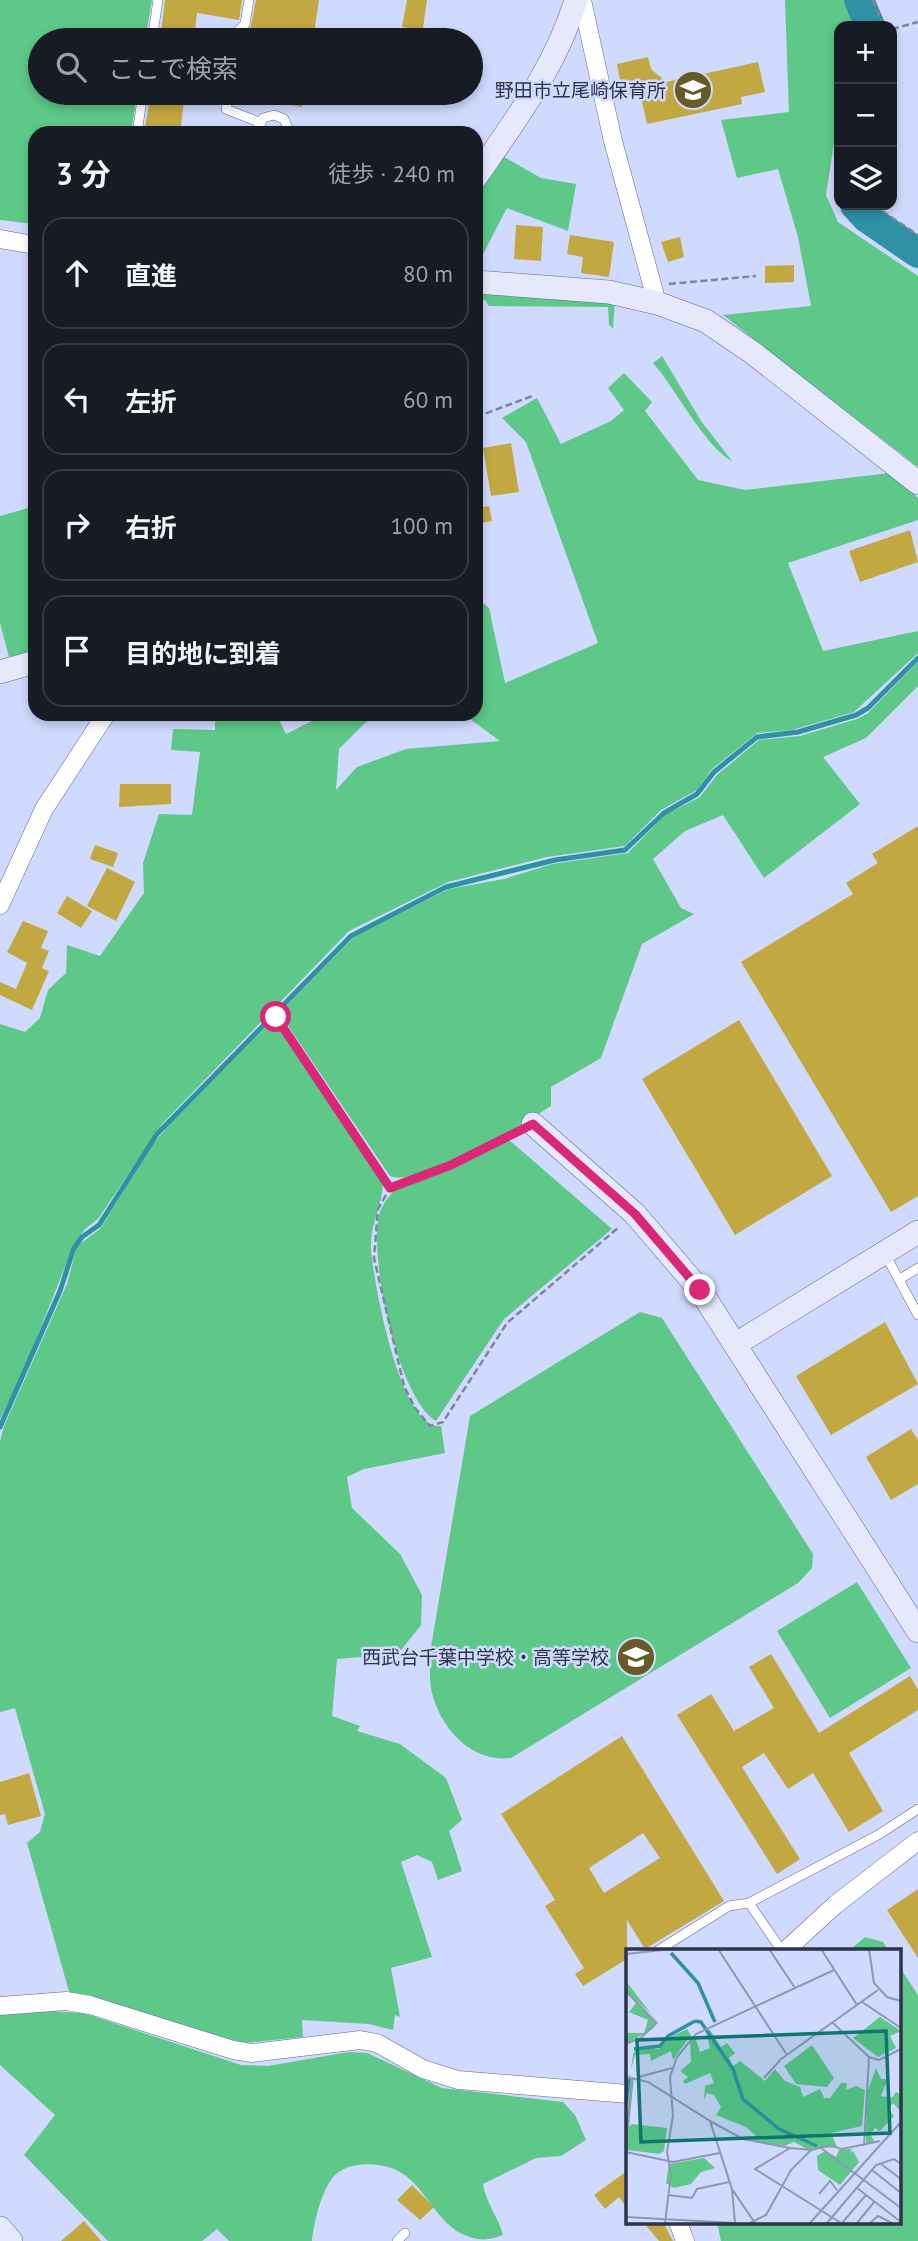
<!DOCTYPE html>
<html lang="ja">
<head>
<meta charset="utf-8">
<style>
  :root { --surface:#171b24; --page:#242831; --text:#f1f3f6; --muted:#9ea1a6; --line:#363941 }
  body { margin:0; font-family:"PT Sans","Noto Sans JP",sans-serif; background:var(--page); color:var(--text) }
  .controls { position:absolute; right:21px; top:21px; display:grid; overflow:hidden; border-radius:14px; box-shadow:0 4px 10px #0003 }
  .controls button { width:63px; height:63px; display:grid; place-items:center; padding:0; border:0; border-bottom:2px solid var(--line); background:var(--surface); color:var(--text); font:35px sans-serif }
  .stop { position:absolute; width:21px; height:21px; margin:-16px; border:5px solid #db2777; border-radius:50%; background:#fff }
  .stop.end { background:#db2777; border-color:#fff; box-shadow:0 2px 7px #0008 }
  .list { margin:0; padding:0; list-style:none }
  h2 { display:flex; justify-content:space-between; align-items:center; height:91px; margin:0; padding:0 28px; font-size:30px }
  h2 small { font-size:23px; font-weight:400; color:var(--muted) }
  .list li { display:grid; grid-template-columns:46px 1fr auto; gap:21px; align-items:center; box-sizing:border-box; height:112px; margin:0 14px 14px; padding:0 14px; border:2px solid var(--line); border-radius:21px }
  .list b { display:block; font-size:26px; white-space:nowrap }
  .list em { font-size:23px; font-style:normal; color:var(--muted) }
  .icon { flex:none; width:38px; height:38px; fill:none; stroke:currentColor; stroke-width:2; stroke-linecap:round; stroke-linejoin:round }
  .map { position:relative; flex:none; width:918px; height:2241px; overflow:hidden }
  .search { position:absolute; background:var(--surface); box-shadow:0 4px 10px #0003; left:28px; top:28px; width:455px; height:77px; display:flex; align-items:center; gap:18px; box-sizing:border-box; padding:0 24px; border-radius:38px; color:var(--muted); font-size:26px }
  .panel { position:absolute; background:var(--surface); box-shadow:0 4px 10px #0003; left:28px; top:126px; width:455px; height:595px; border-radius:21px }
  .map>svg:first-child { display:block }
  .green { fill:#5dc887 }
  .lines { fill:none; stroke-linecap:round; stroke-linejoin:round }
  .stream { stroke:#2e91a6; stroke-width:5 }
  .river { stroke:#2e91a6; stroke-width:30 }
  .building { fill:#c2a840; fill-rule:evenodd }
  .lane-casing { stroke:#5c669e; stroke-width:10 }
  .street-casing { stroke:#5c669e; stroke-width:19 }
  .secondary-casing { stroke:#5c669e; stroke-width:24 }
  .path { stroke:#7d84a2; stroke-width:2.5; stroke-dasharray:7 3.5; stroke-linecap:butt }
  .lane { stroke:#fff; stroke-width:9 }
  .street { stroke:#fff; stroke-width:18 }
  .secondary { stroke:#e6e9fc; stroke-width:23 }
  .route { stroke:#db2777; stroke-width:9 }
  .labels { text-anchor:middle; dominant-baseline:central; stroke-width:5; stroke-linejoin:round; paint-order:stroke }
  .poi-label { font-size:19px; fill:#2e334b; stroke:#d0d9fe; text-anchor:end }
  .inset-river { fill:none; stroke:#2e91a6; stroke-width:3.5 }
  .inset-road { fill:none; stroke:#8f97b6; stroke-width:2 }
  .view { fill:#0f766e; fill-opacity:0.15; stroke:#0f766e; stroke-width:3.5 }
  .inset-edge { fill:none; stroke:#2e334b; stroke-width:3.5 }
</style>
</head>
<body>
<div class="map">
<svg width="918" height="2241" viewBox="0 0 918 2241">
  <rect width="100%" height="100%" fill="#d0d9fe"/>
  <g class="green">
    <path d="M0,0H152L145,40H40V93H137L131,133H35V224L0,220Z"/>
    <path d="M785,0H849L860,23V26H839V110L826,195L838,222L918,276V467L723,315L811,306L798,237L778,169L737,178L721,120L789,112Z"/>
    <path d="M499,154L541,178L576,184L568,231L507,208L483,254L482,272H476V189Z"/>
    <path d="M476,293L615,299L613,329L609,325L608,307L489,306L485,300L476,299Z"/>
    <path d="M662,356L701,421L732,461C705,447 676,389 653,363Z"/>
    <path d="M624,373L652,402L645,411L698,480L745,490L890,473L918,498V520L788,563L823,651L918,631V653L854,712L792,730L757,733L712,769L697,790L661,810L625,846L547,857L448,882L349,931L162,1124L98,1219L85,1229L74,1244L22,1375L0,1419V1024L25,1032L40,1018L48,990L66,973L67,945L100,956L144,893L143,863L159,814L192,815L200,752L171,750L173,729L215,730V714H276L286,734L326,714H379L365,723L339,749L336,790L357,767L406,749L500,741L463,714H476V597L489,608L505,683L598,643L526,442L502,418L537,398L561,444L611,421L624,410L608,388Z"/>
    <path d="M35,506V650L9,657L0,623V516Z"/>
    <path d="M918,662V686L866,738L823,757L860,804L764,878L723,815L685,831L653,859L681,908L694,914L642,944L601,1058L551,1087V1106C521,1125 423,1188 390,1176L282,1017L275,1022L383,1184C382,1206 370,1225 371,1248C373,1280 400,1431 441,1426L445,1453L364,1469L347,1477L352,1508L400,1554L422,1595L421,1625L398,1654L337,1659L332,1716L360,1726L357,1731L400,1744L446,1778L462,1820L449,1831L462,1871L438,1880L432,1862L417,1855L401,1862L432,1957L391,1968L400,2017L395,2015L393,2030L369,2024L302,2020L303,2037L245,2043L70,1995L27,1843L40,1832L45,1814L15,1708L0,1712V1441L4,1426L67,1284L77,1246L100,1229L153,1144L170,1124L354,937L449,889L504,879L552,864L628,853L665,815L700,797L717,775L759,740L800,736L857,719L868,713Z"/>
    <path d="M508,1139L612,1229L504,1319L436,1421C398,1398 369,1259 379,1216C381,1207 386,1200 392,1193C406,1177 432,1175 450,1168C470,1161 489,1149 508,1139Z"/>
    <path d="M640,1312L662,1318L813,1554L812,1568L798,1583L511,1758C472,1763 441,1729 432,1693C429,1680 430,1666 430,1653L470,1416Z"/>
    <path d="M857,1582L911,1668L830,1718L777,1631Z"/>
    <path d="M865,1937L883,1942L888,1950H850Z"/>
    <path d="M899,1966L918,1995V2241H721L717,2222H899Z"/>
    <path d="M51,2011L83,2013L241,2065L268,2066L349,2052L367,2053L442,2088L563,2102L575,2115L586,2140L561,2156L536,2158L483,2184C486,2203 498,2217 503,2235C487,2241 478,2241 462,2234C439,2223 426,2191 406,2176C389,2162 352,2159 335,2175C321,2190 314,2222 312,2241H229L217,2229L202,2241H108L24,2155L55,2115L0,2065V2015Z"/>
  </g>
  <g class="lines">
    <path class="stream" d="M0,1427L60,1291L74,1248L82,1237L99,1225L157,1134L351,936L446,887L555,860L625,850L664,813L697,794L714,772L757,737L798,732L856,715L868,708L918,658"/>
    <g class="river">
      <path d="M859,0L870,26"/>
      <path d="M855,205L867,218L918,253"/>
    </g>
  </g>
  <g class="building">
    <path d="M165,0H242L239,20L197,13L194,40H160Z"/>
    <path d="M256,0H319L313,40H248Z"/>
    <path d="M407,0H427L422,35L406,32L407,28L402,27Z"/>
    <path d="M648,57L651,69L666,82L758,62L765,92L741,97L742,104L647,124L640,93L623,96L617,64Z"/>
    <path d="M151,93H185L180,133H144Z"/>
    <path d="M262,93H304L302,107L262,100Z"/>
    <path d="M516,225L543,227L541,261L514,259Z"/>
    <path d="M570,235L614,242L609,277L581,273L583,257L567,254Z"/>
    <path d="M680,237L684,257L668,262L661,242Z"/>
    <path d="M794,265V282L765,283V266Z"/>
    <path d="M511,443L519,492L491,496L483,448Z"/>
    <path d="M489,506L492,521L476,524V508Z"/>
    <path d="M910,530L918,562L860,582L849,551Z"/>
    <path d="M120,784H171V804L119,807Z"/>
    <path d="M918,826V1196L891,1212L741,962L853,894L846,883L878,863L872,854Z"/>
    <path d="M95,845L118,853L113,867L90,859Z"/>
    <path d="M107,868L135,882L116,921L87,906Z"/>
    <path d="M67,896L92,911L81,928L57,913Z"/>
    <path d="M23,921L48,931L41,948L49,951L42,968L49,971L32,1010L0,995V982L16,989L27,963L7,952Z"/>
    <path d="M739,1020L832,1176L735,1235L642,1079Z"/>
    <path d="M885,1322L918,1384L831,1435L796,1376Z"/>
    <path d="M911,1429L918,1440V1484L891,1500L866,1457Z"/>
    <path d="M771,1654L819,1733L910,1676L918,1690V1710L849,1753L883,1811L849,1832L813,1773L788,1789L764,1753L742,1767L800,1859L777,1874L677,1715L711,1694L734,1731L774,1708L749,1667Z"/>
    <path d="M622,1736L724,1901L645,1949L627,1920V1959L583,1986L575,1974L584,1968L545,1906L555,1900L501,1814ZM643,1833L660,1858L604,1893L589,1868Z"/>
    <path d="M29,1773L41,1816L8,1825L5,1814L0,1815V1782Z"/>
    <path d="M918,1889V1958L887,1910Z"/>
    <path d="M627,2171V2208L619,2197L605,2209L594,2195Z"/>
    <path d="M412,2185L434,2207L420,2220L397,2200Z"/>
    <path d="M84,2221L101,2241H61Z"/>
    <path d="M643,2222H663L673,2241H659Z"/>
  </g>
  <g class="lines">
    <defs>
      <g id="lane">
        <path d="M152,40L158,0"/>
        <path d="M236,40L238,31L245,24L249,0"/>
        <path d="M229,93L226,109L259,122"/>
        <path d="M137,133L143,93"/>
        <path d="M256,133L263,118L274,115L284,119L290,133"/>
        <path d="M885,1254L918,1315"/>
        <path d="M900,1279L918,1268"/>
        <path d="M749,1903L782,1951"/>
        <path d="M657,1951L729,1906L749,1903L878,1835L918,1809"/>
        <path d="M397,2241L405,2233"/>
      </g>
      <g id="street">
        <path d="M582,0L613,141L657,303"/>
        <path d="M0,239L35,245"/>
        <path d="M0,905L44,809L106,714"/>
        <path d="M785,1951L835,1905L918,1841"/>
        <path d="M0,2006L66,2001L90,2005L233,2050L252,2053L360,2040L377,2043L423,2069L458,2080L628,2094"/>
        <path d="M678,2222L685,2241"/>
      </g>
      <g id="secondary">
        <path d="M476,177C515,121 556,66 576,0"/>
        <path d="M476,282L609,292L657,303L706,321L753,353L918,483"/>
        <path d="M0,672L35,662"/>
        <path d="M533,1124L635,1214L700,1290L918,1631"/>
        <path d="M736,1344L918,1232"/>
        <path d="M0,2228L11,2241"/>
      </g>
    </defs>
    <use href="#lane" class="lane-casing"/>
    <use href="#street" class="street-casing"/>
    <use href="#secondary" class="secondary-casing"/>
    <g class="path">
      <path d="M873,0L883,26"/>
      <path d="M892,29L918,22"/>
      <path d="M873,205L918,235"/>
      <path d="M669,284L756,276"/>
      <path d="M476,417L535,395"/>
      <path d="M271,1012L390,1188L378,1209L374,1258L404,1386L415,1408L430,1426L443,1422L507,1323L619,1227"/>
      <path d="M390,1188L451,1165L515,1133"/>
    </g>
    <use href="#lane" class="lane"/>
    <use href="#street" class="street"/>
    <use href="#secondary" class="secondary"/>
  </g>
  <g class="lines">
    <path class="route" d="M276,1017L390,1188L451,1165L533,1124L635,1214L700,1290"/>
  </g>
  <defs>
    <symbol id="school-disc" viewBox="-11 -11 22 22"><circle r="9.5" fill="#675a27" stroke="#d0d9fe"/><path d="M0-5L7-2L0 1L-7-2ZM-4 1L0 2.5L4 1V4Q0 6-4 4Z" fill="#fff"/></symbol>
  </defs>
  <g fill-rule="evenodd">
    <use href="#school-disc" x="671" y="68" width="44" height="44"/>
    <use href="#school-disc" x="614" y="1635" width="44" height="44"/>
  </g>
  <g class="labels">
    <g class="poi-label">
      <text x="666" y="90">野田市立尾崎保育所</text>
      <text x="609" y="1657">西武台千葉中学校・高等学校</text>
    </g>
  </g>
  <g transform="translate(626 1949)">
    <rect width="275" height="275" fill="#d0d9fe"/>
    <path d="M0,32L32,74L25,81L0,95L1,84H18L22,71L3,63L11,53L31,74L25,65L0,42ZM254,68L275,82L264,87L270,99L252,108L227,89ZM61,80L65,86L47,111L45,102L25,112L24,105L9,106L5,120L7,105L12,98L33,100L42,89ZM84,81L95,98L101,94L109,104L103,109L107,117L114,112L139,132L149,120L159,132L174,138L177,148L194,140L198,149H204L215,134H221L220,141L230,137L239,141L236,177L205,184L211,198L181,200L168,193L158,197L128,192L129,186L120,178L90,166L95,158L88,146L81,144L78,151L79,137L88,134L84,124L59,135L57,132L62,128L54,122L65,113L64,92L69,88L74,103L84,99L80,83ZM186,96L208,129L201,138L170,135L158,117ZM250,119L255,130H262L255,147L266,149L270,143L275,146V163L267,154L262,160L268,167L254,182L249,179L244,185L249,193L240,196L241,144ZM3,125L7,132L3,178L6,175L41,179L38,202L33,205L2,201L0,208ZM235,199L226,200L224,204L227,202L233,213L214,236L192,221L191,207L199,202L210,208L213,201ZM78,209L89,219L75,223L65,235L48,239L40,234L43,215Z" fill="#5dc887"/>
    <path class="inset-river" d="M45,4L72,34L89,73M69,72L75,73L107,120L117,150L153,180L191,197M8,100L34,97L42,87L69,72M0,153L3,130"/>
    <path class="inset-road" d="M92,0L161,106M143,0L169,39M195,0L231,56M243,0L248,34L261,48L275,52M0,5L46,0M0,42L30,74L15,89L0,95M236,53L275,79M207,74L243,108L253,111L275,100M0,128L22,133L84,172L106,240L129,274M13,128L46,119M138,129L155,110L252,41M84,172L117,190L164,199L186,201L203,196L216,200L254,192M0,191L7,128M238,197L243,108M164,199L129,220L215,274M195,199L275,259M0,203L47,213L94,204M255,215L275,230M246,221L275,244M231,239L275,273M106,240L109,274M193,245L204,232L211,241M42,246L66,249L71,240L103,233M0,268L108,274M39,274L45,225L41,203L47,167L44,128L51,108L70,85L208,21M124,274L140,266L165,221L185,201M184,274L275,173M201,274L250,216L268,210L275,215M216,274L240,246M231,274L249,252M244,274L252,267L266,274"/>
    <path class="view" d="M260,82L264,184L15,193L11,91Z"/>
    <rect width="275" height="275" class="inset-edge"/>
  </g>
</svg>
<div class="controls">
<button>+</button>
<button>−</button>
<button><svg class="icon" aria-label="layers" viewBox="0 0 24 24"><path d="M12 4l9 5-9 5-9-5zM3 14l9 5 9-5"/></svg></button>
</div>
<div class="stop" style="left:276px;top:1017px"></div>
<div class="stop end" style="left:700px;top:1290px"></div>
<div class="search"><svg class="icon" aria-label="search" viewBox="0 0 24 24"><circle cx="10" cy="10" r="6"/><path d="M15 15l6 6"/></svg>ここで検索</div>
<section class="panel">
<h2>3 分<small>徒歩 · 240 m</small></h2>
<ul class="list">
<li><svg class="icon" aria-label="ahead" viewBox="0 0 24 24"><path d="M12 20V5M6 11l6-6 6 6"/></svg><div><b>直進</b></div><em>80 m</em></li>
<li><svg class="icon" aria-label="left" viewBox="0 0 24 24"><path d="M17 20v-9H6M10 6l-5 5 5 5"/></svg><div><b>左折</b></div><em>60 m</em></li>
<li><svg class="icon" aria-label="right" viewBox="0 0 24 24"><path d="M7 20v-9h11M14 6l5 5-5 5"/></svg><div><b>右折</b></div><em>100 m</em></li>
<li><svg class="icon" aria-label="arrive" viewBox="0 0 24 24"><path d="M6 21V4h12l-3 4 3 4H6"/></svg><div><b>目的地に到着</b></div></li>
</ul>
</section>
</div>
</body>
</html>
